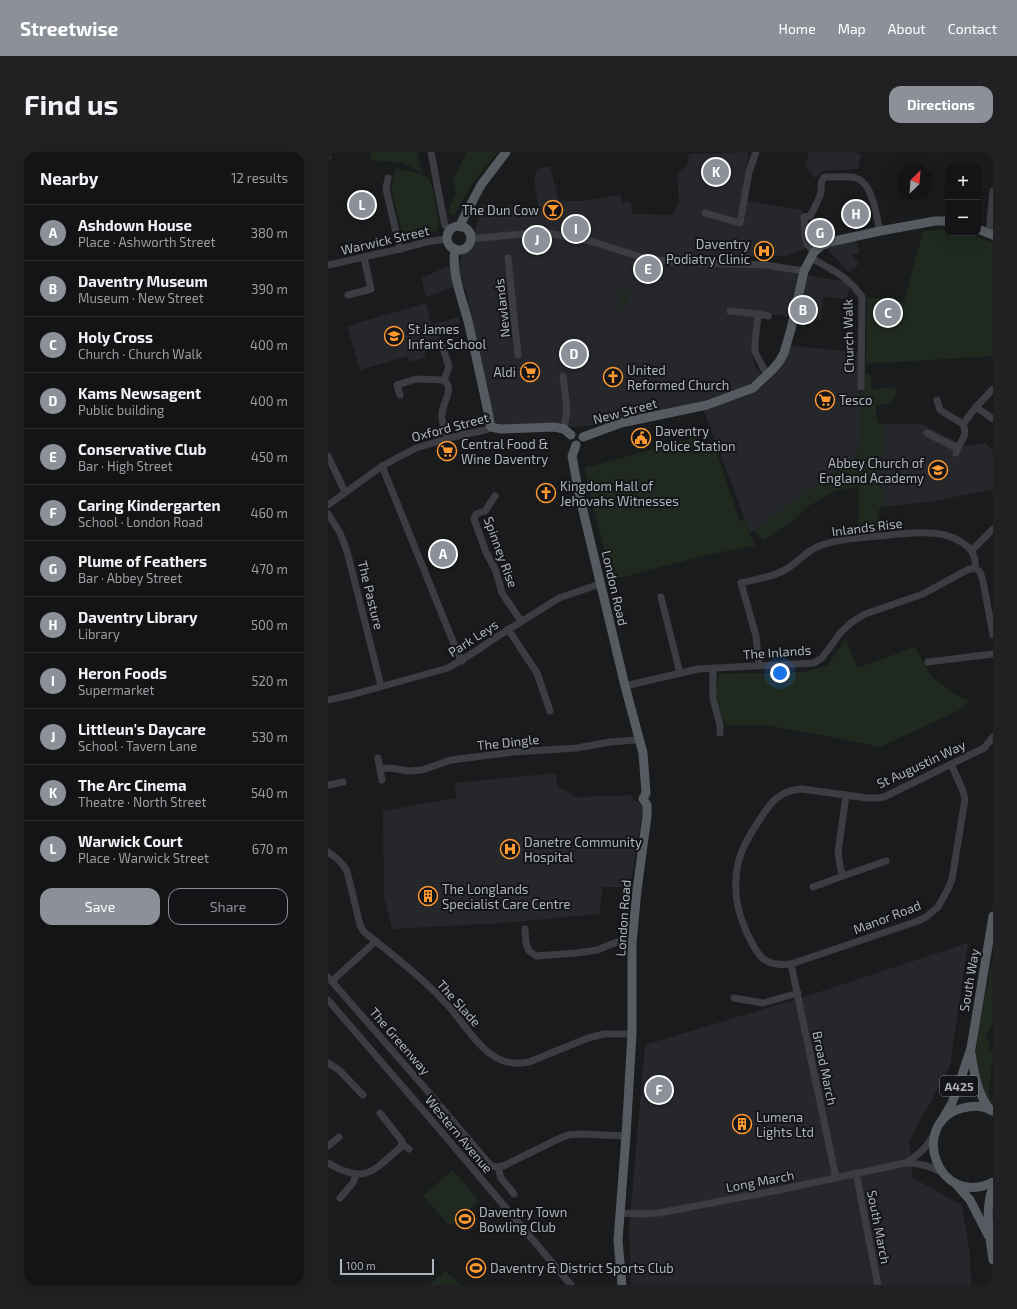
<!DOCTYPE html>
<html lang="en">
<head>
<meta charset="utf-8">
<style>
  :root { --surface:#141416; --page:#212123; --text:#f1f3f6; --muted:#9d9ea1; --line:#333335; --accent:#8c9099 }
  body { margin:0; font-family:"Exo 2",sans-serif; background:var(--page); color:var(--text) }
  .controls { position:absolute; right:12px; top:12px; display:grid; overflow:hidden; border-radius:8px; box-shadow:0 4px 16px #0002 }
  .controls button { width:36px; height:36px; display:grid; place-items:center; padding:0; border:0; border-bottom:1px solid var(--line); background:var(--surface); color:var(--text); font:20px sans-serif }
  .compass { position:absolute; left:569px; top:12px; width:36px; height:36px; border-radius:50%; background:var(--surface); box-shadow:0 4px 16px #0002; rotate:25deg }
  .scale { position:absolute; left:12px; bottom:10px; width:94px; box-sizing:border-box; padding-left:4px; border:2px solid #acb4bd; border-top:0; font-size:11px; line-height:14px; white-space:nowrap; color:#acb4bd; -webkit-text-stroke:3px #151518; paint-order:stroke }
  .you { position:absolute; left:452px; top:521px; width:14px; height:14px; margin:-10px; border:3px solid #fff; border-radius:50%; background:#1a73e8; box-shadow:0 0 0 6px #1a73e833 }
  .badge { display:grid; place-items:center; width:26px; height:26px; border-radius:50%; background:var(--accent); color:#fff; font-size:13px; font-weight:700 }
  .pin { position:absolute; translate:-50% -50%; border:2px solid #fff; box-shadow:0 1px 4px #0006 }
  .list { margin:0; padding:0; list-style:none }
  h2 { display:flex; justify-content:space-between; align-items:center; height:52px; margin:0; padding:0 16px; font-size:17px }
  h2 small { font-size:13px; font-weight:400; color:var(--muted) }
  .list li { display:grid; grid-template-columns:26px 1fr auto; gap:12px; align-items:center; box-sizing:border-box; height:56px; padding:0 16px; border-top:1px solid var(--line) }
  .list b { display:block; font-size:15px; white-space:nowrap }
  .list p { margin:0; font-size:13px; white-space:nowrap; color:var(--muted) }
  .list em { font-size:13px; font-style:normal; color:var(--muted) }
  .actions { display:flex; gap:8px; padding:12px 16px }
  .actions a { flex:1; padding:9px 0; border:1px solid var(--accent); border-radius:12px; text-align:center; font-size:14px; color:var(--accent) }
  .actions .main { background:var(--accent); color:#fff }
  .map { position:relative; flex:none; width:665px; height:1133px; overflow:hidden; border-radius:12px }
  header { display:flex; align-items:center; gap:24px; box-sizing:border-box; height:56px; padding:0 20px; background:var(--accent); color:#fff }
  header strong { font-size:19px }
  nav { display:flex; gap:22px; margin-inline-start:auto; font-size:14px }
  .intro { display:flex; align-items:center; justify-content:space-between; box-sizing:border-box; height:96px; padding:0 24px }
  h1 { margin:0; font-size:28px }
  .button { padding:10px 18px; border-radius:12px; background:var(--accent); color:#fff; font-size:14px; font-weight:700 }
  main { display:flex; gap:24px; padding:0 24px }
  aside { flex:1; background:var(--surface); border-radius:12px; box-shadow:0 4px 16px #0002 }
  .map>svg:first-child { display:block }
  .built { fill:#26272a }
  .green { fill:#1f291f }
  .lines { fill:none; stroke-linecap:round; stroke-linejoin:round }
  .minor { stroke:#3b3d42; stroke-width:7 }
  .major { stroke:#565b62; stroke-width:9 }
  .labels { text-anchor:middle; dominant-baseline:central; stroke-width:4; stroke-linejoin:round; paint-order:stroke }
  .shield { fill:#151518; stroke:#7f848c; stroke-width:1 }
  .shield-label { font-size:12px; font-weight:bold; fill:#acb4bd }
  .poi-label { font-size:13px; fill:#acb4bd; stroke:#151518; text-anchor:start }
  .street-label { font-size:13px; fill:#acb4bd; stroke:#151518 }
</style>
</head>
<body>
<header>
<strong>Streetwise</strong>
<nav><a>Home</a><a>Map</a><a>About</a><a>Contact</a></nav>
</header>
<div class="intro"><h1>Find us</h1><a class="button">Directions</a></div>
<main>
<aside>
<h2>Nearby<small>12 results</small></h2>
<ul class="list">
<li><span class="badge">A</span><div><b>Ashdown House</b><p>Place · Ashworth Street</p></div><em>380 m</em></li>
<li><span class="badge">B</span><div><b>Daventry Museum</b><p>Museum · New Street</p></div><em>390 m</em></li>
<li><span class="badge">C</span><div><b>Holy Cross</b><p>Church · Church Walk</p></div><em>400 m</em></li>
<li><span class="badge">D</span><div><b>Kams Newsagent</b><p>Public building</p></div><em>400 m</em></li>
<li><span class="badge">E</span><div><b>Conservative Club</b><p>Bar · High Street</p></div><em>450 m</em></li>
<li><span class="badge">F</span><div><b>Caring Kindergarten</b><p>School · London Road</p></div><em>460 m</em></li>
<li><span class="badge">G</span><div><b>Plume of Feathers</b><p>Bar · Abbey Street</p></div><em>470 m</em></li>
<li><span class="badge">H</span><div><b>Daventry Library</b><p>Library</p></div><em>500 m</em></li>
<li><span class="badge">I</span><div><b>Heron Foods</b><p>Supermarket</p></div><em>520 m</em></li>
<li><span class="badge">J</span><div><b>Littleun's Daycare</b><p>School · Tavern Lane</p></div><em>530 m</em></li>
<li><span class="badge">K</span><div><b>The Arc Cinema</b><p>Theatre · North Street</p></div><em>540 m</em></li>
<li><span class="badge">L</span><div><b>Warwick Court</b><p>Place · Warwick Street</p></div><em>670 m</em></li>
</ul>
<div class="actions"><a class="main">Save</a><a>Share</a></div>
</aside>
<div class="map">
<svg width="665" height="1133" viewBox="0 0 665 1133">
  <rect width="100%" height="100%" fill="#1a1b1d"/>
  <g class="built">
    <path d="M421,0L413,48L474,58L477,96L457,104L418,105L416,115L460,119L517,130L522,133L519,147L495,145L493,168L462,165L427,159L424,205L428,216L433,223L420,233L401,241L376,249L301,266L287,271L247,275L216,271L174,273L162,267L148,185L137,134L126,135L98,145L93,126L119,115L131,114L134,101L144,89L154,53L210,54L206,27L209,18L214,15L222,14L231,49H256L292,43L295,51L303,50L304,62L346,63L351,50L349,21L359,13L361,2Z"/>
    <path d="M481,0H525L533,2L530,17L495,19L487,26L477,15Z"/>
    <path d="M528,88L531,101L524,103L531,112L521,120L498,96Z"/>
    <path d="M98,151L104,173L130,165L132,171L109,177L113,191L96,196L98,205L82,210L80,204L32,218L19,174Z"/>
    <path d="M463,194L530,200L533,282L528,305L422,381L376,259L418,244L434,235L452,215Z"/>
    <path d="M554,272H593L637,294L657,291L665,298V337L601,350L554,355Z"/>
    <path d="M228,621L229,635L235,637L245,644L252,645L304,643L305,648L311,651L315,657L302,735H275L271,762L174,771L64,777L56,745L55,659L128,646L127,631Z"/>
    <path d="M640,791L622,914L581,989L585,1026L634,1053L642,1102L643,1133H304L303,1129L301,1078L317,893L485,842Z"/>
  </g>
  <g class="green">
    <path d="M43,0H89L94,21L76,11L43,8Z"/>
    <path d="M138,0H170L143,33L125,65L120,59L128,41L125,29Z"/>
    <path d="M68,17C77,18 91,20 99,25C107,31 109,64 111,74L109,79L79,87L75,83L63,38Z"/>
    <path d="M620,77V81H635L664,90L665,91V204L538,212L539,145L576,150L595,79Z"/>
    <path d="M290,136C303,141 302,150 292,158Z"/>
    <path d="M536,221L542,222L544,237L566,235L569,240L562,252L548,253L549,270L554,272V355L550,359L551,379H531L530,334L507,339L479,355L461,372L436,388L425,379L528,305L533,283L532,242L536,237Z"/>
    <path d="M368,285L373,293L387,295L412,369L416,367L427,394L382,402L284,428L260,334L257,316Z"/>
    <path d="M518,486L529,516L587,495L603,524L624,540L640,549L636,556L552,595L514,587L437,573H398L388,552L390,522L477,520L500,513Z"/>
    <path d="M665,806V870L657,886L662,891L660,896L665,900L661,942L665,951V955H663L651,928L648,913L649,881Z"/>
    <path d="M125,1018L151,1049L122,1074L95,1044Z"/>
    <path d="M117,1119L134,1133H101Z"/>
  </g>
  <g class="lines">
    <g class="minor">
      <path d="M103,0L116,69L117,73L122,78"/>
      <path d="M0,4V3"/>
      <path d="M60,26L58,37L72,97"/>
      <path d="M377,61L412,71L421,20L428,0"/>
      <path d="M661,81L665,39"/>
      <path d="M142,87L214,80L262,89L316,106L345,110L437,113L476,119"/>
      <path d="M486,100L479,92L477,84L476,65L482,64C486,57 491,48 493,40C494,33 491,31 497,25C505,25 521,24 528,26C545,31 548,64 552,79"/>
      <path d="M180,106L190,203"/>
      <path d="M483,106C503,117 521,125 534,145L533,235"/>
      <path d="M0,113L72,97L98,90L119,87"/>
      <path d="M20,143L43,137L36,106"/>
      <path d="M402,159L430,162L427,192V200L439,223"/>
      <path d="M430,162L440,164"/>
      <path d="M114,193L121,215L116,228"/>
      <path d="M235,224L239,257L236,277"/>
      <path d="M72,243L69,233L88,227L116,228C127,238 114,251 114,262C113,270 117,279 120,287"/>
      <path d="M609,248L612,258L635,272"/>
      <path d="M648,255L665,267"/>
      <path d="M635,272L648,255L665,237"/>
      <path d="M599,281L629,296"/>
      <path d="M628,301C631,289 641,285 635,272"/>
      <path d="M0,304L17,340"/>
      <path d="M54,314L128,497L134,509"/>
      <path d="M167,344L157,359L148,362L146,367L158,400L168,419L174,441L193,469"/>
      <path d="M0,353L54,314L88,296L129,284L157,278L163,275"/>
      <path d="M0,362L12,381L19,399L53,534"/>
      <path d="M644,398L665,377"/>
      <path d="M647,416L652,420L655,429L665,483"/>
      <path d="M333,445L352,521"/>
      <path d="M180,477L209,521L222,559"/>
      <path d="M600,510L665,502"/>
      <path d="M431,514L428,484L413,431C428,427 447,425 460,416C473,408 478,398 494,393C515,386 539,385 561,383C587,381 618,375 640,395C646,401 648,407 647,416"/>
      <path d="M385,516V547L392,573V581"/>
      <path d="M297,534L370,517L486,511L494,506L513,480L524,470L537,462L595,442L639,418L647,416"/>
      <path d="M0,548L23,543L120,516L148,499L164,488L231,446L272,432"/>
      <path d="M50,606L54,628"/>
      <path d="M623,612L635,639L637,647L624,727L620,737L610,755L598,765L590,769L463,812C454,813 445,813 437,808C431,804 427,797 424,791C410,765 404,740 410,711C414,695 423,681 432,667C443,650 452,638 474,637L539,646H549L556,645L656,596L665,585"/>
      <path d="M52,617L62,616L80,619L94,618L123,608L186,600L249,596L282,590L308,588L311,587"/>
      <path d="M0,633L15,630"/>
      <path d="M518,643L510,700L512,714L515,724L558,709"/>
      <path d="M0,700C8,705 14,710 19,719L32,773L36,780C63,801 91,823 115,848C131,864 150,897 169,906C179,912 190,912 201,910L260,886L276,882H304"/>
      <path d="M485,735L515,724"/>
      <path d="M197,777L198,791L201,799L208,804L249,801L269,798L289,790H304"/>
      <path d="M463,812L508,1026"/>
      <path d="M0,825L96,935L163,1014L170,1015L173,1026L186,1042"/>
      <path d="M4,829L48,789"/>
      <path d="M406,846L435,851L470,841"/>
      <path d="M0,848L118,985L243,1133"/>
      <path d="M0,911L11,918L35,943"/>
      <path d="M74,992L81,997"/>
      <path d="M0,994L11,985"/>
      <path d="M579,1010C591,1003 599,995 606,983"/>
      <path d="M0,1011C37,1033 45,1019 73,995L74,989L52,961"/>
      <path d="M170,1015L175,1014L228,988L240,983L253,982L298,984"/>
      <path d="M528,1021L550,1133"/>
      <path d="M12,1046L25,1031L28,1023"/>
      <path d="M292,1061L313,1062L331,1061L451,1038L577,1011C591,1011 603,1014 615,1021"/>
    </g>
    <g class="major">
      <circle cx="131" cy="86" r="12"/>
      <path d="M133,75L134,69L153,33L178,0"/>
      <path d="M650,77L665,83"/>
      <path d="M127,97C123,121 134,146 140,169C148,204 156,240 163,275L173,277L226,275L236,277L243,283"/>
      <path d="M255,285L293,271L379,253L425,236L444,218L451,210L456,201L463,177L476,119L486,100L493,94L502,90L552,79L607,69H620"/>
      <path d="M248,293L244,304L251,342L297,534L315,601L318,641L315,647L319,653V664L309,738L304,790V882L298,984L290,1088L294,1133"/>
      <path d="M643,901C646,921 649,941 662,958"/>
      <path d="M665,959C656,954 645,953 635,956C579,970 610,1058 665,1030"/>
      <path d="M613,970L624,951L629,938L643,896L665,764"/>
      <path d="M628,1032L642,1048L660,1083"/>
      <path d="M665,1035C656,1057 662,1085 665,1108"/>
    </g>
  </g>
  <defs>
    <symbol id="bar-ring" viewBox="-11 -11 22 22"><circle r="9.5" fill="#151518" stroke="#ff9930" stroke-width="1.5"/><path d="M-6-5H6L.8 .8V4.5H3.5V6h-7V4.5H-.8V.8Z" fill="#ff9930"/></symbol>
    <symbol id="hospital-ring" viewBox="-11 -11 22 22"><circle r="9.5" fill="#151518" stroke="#ff9930" stroke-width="1.5"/><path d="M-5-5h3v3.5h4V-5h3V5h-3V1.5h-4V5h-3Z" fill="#ff9930"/></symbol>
    <symbol id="school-ring" viewBox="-11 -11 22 22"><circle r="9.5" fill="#151518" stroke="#ff9930" stroke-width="1.5"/><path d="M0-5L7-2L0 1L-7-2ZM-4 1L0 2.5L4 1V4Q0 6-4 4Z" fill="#ff9930"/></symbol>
    <symbol id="supermarket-ring" viewBox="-11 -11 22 22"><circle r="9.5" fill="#151518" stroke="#ff9930" stroke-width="1.5"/><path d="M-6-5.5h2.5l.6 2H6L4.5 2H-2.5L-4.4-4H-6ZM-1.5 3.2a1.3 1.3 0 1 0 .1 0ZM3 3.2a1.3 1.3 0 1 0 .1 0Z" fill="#ff9930"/></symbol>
    <symbol id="church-ring" viewBox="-11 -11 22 22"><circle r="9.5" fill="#151518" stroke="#ff9930" stroke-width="1.5"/><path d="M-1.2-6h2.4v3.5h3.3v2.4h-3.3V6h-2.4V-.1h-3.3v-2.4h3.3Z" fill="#ff9930"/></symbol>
    <symbol id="civic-ring" viewBox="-11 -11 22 22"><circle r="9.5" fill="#151518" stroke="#ff9930" stroke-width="1.5"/><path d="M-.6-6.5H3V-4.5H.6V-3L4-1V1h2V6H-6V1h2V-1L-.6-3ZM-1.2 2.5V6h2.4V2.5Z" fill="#ff9930"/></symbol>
    <symbol id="building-ring" viewBox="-11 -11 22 22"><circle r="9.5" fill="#151518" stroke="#ff9930" stroke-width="1.5"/><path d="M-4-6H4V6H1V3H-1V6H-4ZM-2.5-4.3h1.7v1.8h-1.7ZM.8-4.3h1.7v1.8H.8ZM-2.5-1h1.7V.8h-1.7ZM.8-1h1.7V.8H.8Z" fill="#ff9930"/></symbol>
    <symbol id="stadium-ring" viewBox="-11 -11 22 22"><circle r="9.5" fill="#151518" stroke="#ff9930" stroke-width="1.5"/><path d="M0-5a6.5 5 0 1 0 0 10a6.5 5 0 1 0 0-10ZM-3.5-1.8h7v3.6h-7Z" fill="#ff9930"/></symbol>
  </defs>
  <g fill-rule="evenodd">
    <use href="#bar-ring" x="214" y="47" width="22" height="22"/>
    <use href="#hospital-ring" x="425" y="88" width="22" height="22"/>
    <use href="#school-ring" x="55" y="173" width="22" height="22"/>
    <use href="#supermarket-ring" x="191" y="209" width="22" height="22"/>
    <use href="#church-ring" x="274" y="214" width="22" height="22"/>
    <use href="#supermarket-ring" x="486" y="237" width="22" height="22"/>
    <use href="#civic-ring" x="302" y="275" width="22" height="22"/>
    <use href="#supermarket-ring" x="108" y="288" width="22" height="22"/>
    <use href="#school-ring" x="599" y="307" width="22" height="22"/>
    <use href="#church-ring" x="207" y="330" width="22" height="22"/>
    <use href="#hospital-ring" x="171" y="686" width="22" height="22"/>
    <use href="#building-ring" x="89" y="733" width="22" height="22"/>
    <use href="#building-ring" x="403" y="961" width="22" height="22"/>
    <use href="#stadium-ring" x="126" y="1056" width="22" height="22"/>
    <use href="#stadium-ring" x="137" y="1105" width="22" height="22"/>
  </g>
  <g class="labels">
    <rect class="shield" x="612" y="924" width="38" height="20" rx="3"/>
    <g class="shield-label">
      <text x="631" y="934">A425</text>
    </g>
    <g class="poi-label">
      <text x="211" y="58" text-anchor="end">The Dun Cow</text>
      <text x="422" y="92" text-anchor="end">Daventry<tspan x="422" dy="15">Podiatry Clinic</tspan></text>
      <text x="80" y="177">St James<tspan x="80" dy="15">Infant School</tspan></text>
      <text x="299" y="218">United<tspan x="299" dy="15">Reformed Church</tspan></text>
      <text x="188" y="220" text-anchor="end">Aldi</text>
      <text x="511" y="248">Tesco</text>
      <text x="327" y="279">Daventry<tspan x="327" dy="15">Police Station</tspan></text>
      <text x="133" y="292">Central Food &amp;<tspan x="133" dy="15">Wine Daventry</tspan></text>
      <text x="596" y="311" text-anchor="end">Abbey Church of<tspan x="596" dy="15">England Academy</tspan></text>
      <text x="232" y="334">Kingdom Hall of<tspan x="232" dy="15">Jehovahs Witnesses</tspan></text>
      <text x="196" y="690">Danetre Community<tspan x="196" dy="15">Hospital</tspan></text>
      <text x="114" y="737">The Longlands<tspan x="114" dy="15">Specialist Care Centre</tspan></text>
      <text x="428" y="965">Lumena<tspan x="428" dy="15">Lights Ltd</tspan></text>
      <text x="151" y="1060">Daventry Town<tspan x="151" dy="15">Bowling Club</tspan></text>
      <text x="162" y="1116">Daventry &amp; District Sports Club</text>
    </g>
    <g class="street-label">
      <text transform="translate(57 88) rotate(-13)">Warwick Street</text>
      <text transform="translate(174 156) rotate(-96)">Newlands</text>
      <text transform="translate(520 184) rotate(-91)">Church Walk</text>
      <text transform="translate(297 259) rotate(-15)">New Street</text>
      <text transform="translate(122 275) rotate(-15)">Oxford Street</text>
      <text transform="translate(539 375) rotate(-7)">Inlands Rise</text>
      <text transform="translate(173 400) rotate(70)">Spinney Rise</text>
      <text transform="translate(287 436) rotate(77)">London Road</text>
      <text transform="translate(43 443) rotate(76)">The Pasture</text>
      <text transform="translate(145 486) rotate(-33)">Park Leys</text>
      <text transform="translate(449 500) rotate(-4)">The Inlands</text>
      <text transform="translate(180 590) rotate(-6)">The Dingle</text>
      <text transform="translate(593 612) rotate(-25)">St Augustin Way</text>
      <text transform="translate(559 765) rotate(-21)">Manor Road</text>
      <text transform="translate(295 766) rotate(-86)">London Road</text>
      <text transform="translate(641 828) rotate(-80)">South Way</text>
      <text transform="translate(131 851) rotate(48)">The Slade</text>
      <text transform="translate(72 889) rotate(49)">The Greenway</text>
      <text transform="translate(497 916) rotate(78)">Broad March</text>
      <text transform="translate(131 982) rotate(50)">Western Avenue</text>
      <text transform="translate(432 1029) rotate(-11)">Long March</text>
      <text transform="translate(551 1075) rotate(79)">South March</text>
    </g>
  </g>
</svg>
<div class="controls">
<button>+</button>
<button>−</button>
</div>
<svg class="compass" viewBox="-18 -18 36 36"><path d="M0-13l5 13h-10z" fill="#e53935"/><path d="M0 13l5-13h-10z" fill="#9d9ea1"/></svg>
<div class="scale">100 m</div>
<div class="you"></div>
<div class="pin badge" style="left:115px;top:402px">A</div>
<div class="pin badge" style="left:475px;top:158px">B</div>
<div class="pin badge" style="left:560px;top:161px">C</div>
<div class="pin badge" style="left:246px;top:202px">D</div>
<div class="pin badge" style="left:320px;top:117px">E</div>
<div class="pin badge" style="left:331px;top:938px">F</div>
<div class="pin badge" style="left:492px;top:81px">G</div>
<div class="pin badge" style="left:528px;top:62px">H</div>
<div class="pin badge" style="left:248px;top:77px">I</div>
<div class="pin badge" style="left:209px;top:88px">J</div>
<div class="pin badge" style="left:388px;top:20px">K</div>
<div class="pin badge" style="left:34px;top:53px">L</div>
</div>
</main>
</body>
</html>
